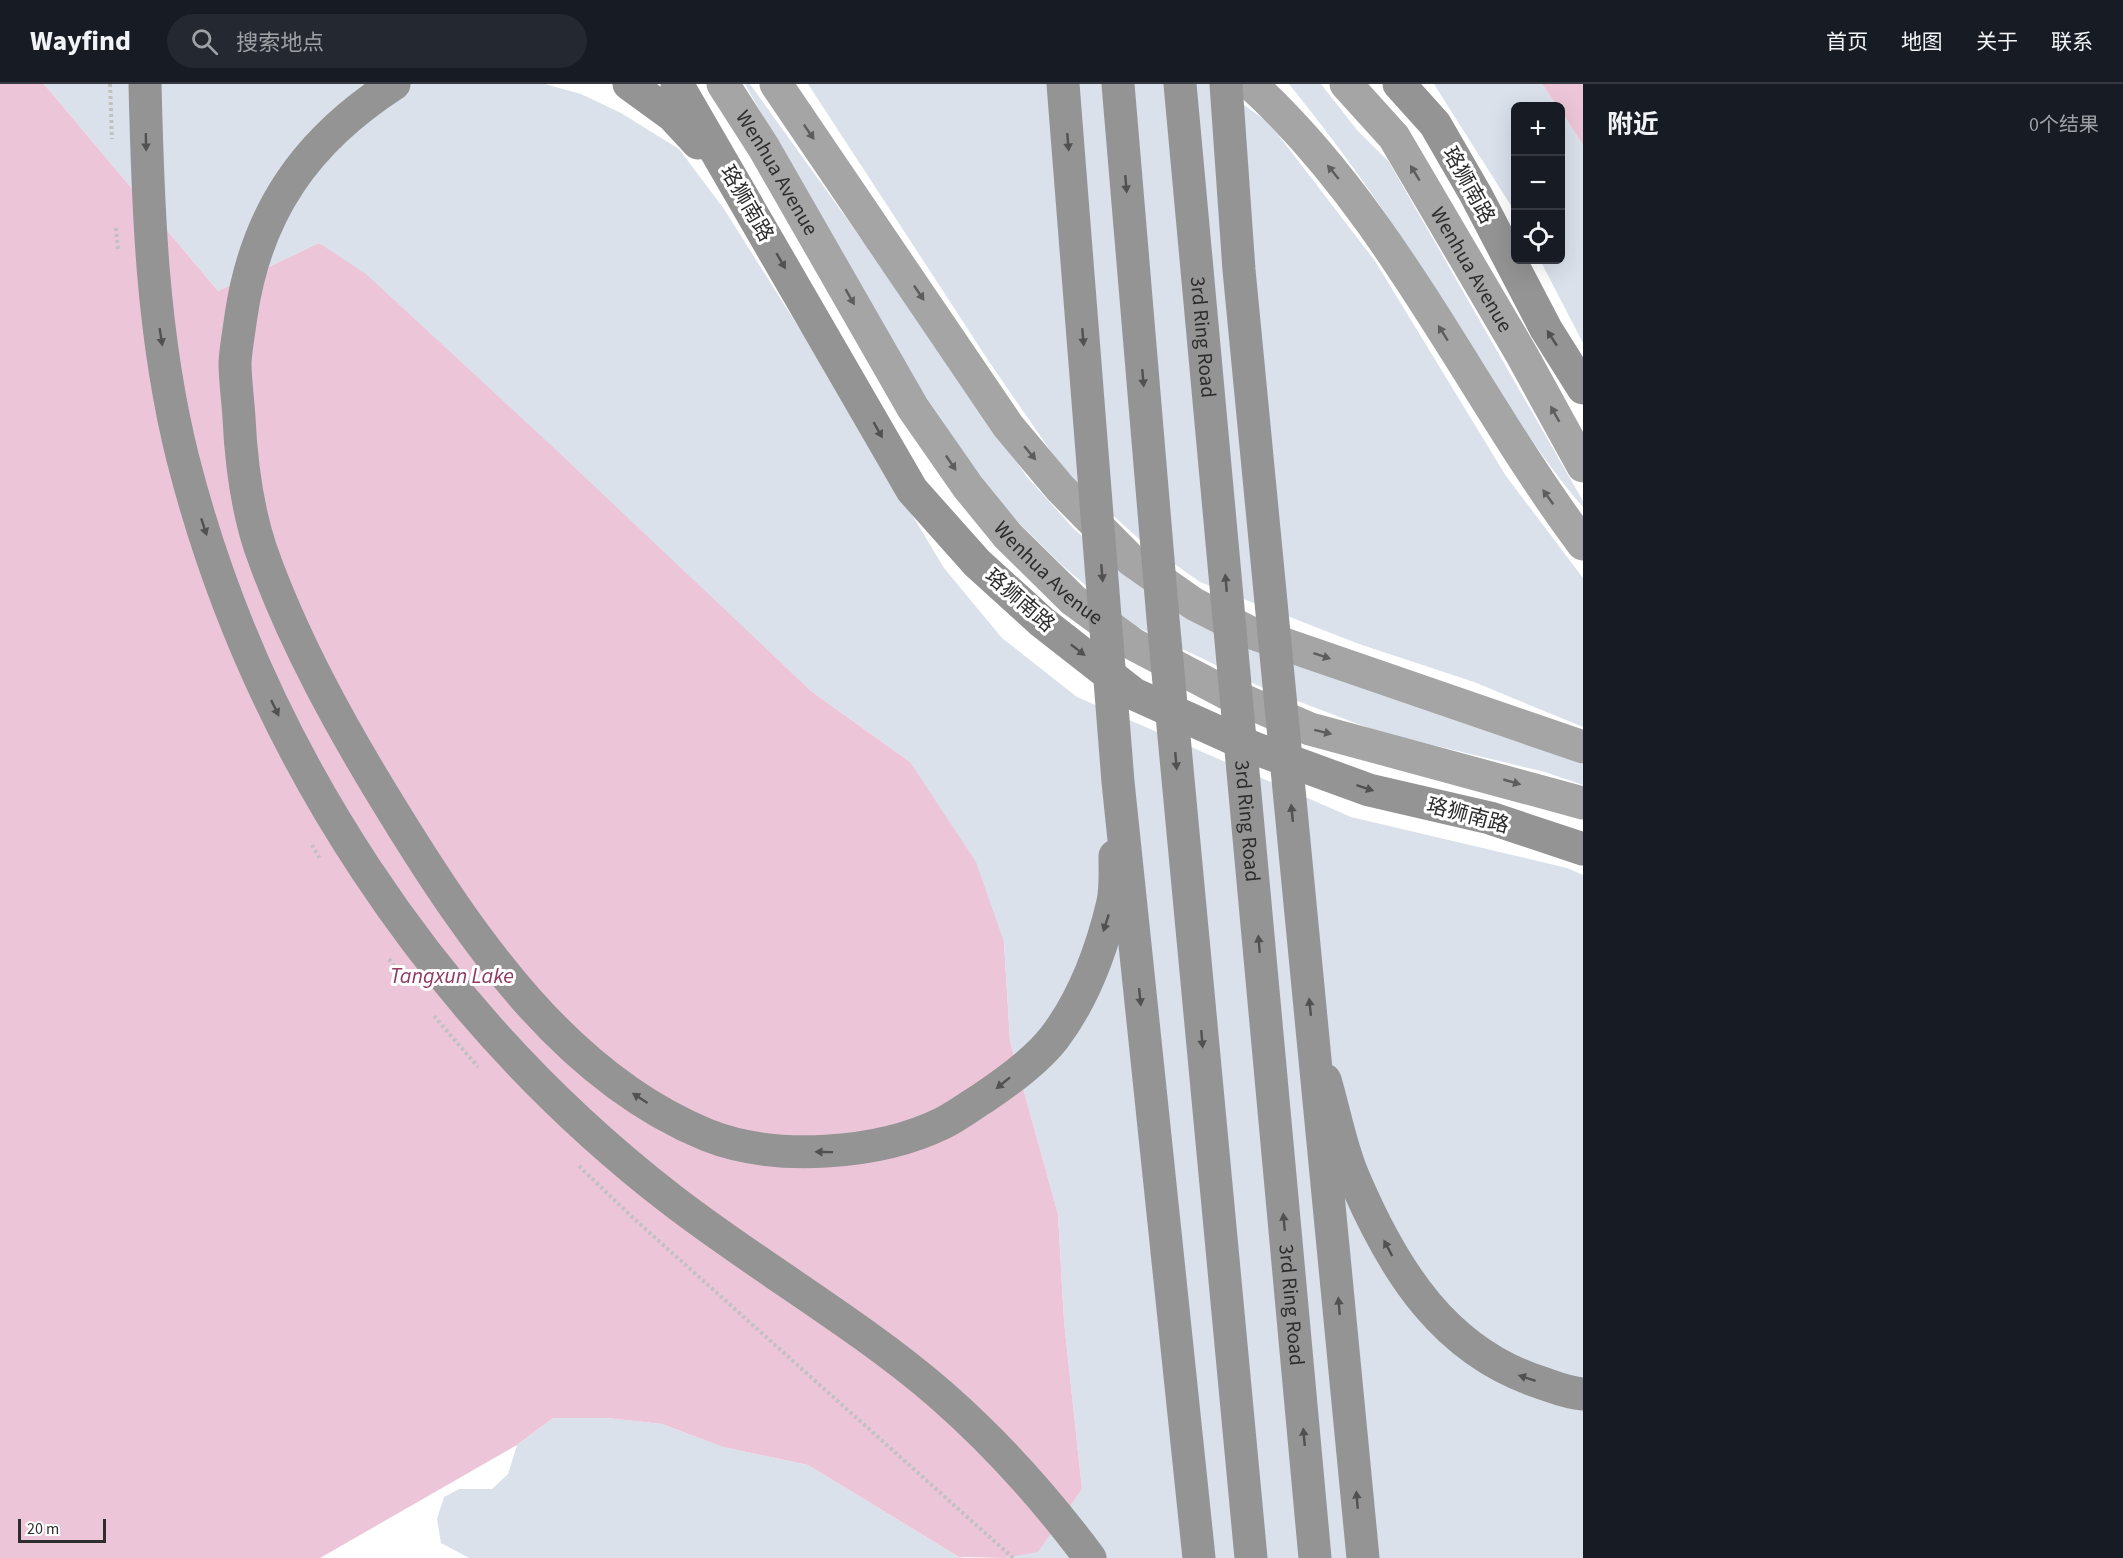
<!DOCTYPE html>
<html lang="zh">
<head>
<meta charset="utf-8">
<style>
  :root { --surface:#171b24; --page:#242831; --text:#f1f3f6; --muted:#9ea1a6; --line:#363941 }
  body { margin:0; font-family:"Source Sans 3","Noto Sans SC",sans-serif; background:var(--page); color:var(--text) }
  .controls { position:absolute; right:18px; top:18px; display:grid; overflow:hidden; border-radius:9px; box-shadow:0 6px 24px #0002 }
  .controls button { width:54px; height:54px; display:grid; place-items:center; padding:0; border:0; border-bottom:2px solid var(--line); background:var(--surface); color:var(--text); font:30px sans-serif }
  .scale { position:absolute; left:18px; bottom:15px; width:88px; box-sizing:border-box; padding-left:6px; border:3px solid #2d2d2d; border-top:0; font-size:16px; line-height:21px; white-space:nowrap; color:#2d2d2d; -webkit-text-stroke:4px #fff; paint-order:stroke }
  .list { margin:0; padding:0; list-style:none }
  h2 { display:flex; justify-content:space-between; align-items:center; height:78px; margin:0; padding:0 24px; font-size:26px }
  h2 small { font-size:20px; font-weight:400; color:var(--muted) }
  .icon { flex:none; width:33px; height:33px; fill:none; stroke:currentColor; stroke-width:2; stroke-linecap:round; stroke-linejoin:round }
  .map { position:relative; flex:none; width:1583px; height:1474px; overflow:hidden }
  header { display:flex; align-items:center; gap:36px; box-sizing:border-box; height:84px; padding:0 30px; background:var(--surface); border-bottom:2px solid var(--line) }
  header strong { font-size:28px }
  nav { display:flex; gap:33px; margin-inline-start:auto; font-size:21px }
  .search { width:420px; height:54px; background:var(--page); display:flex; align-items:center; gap:15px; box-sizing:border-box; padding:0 21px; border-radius:33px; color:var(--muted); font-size:22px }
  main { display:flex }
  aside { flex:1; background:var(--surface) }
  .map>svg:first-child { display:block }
  .green { fill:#dae1eb }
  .water { fill:#ecc6d8 }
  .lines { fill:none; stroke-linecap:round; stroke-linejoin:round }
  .path { stroke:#c1c1c1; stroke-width:4; stroke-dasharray:3 3; stroke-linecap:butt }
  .major { stroke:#a5a5a5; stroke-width:33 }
  .highway { stroke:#949494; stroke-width:33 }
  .highway-bridge { stroke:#949494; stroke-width:33 }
  .oneway { fill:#5d5d5d }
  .oneway2 { fill:#515151 }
  .labels { text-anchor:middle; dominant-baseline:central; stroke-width:6; stroke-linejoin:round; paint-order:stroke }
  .street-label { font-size:21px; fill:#2d2d2d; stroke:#fff }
  .water-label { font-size:22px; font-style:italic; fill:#903a64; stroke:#fff }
</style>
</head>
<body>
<header>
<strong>Wayfind</strong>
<div class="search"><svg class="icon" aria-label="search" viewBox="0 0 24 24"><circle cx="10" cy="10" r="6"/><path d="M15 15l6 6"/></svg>搜索地点</div>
<nav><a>首页</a><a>地图</a><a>关于</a><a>联系</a></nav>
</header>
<main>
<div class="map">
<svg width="1583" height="1474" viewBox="0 0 1583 1474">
  <rect width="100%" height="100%" fill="#fff"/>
  <g class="green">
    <path d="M44,0H545L581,10L621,29L679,65L724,125L818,274L944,484L1002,554L1077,613L1351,733L1567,784L1583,791V1474H1005L1038,1467L1082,1405L1064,1237L1058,1130L1010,957L1004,858L910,678L811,607L698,502L319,159L218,207Z"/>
    <path d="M745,0H750L893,199L1027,393L1074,445L1150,508L1261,569L1583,680V701L1545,688L1379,648L1261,603L1129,539L1062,481L987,408L891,264Z"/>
    <path d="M808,0H1215L1269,39L1375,177L1506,392L1583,494V643L1474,598L1359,560L1200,498L1139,455L1065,388L988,276Z"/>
    <path d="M1289,0H1321L1357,46L1389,78L1583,417V423C1533,366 1495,298 1455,235C1403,153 1350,75 1289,0Z"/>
    <path d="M1434,0H1542L1557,22H1516L1515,128Z"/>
    <path d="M1561,27L1583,61V259L1540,176H1560Z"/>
    <path d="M553,1334H607L662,1340L723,1363L808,1381L959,1473L965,1474H469L441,1459L437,1435L444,1413L459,1405H492L508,1390L517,1361Z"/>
  </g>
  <g class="water">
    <path d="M0,0H44L218,207L319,159L366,190L554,364L811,607L910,678L976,778L1004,858L1010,957L1058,1130L1064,1237L1082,1405L1038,1468L1005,1474L959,1473L808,1381L723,1363L662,1340L607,1334H553L517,1361L320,1474H0Z"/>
    <path d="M1542,0H1583V61L1561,27L1560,22H1557Z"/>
  </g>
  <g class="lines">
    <g class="path">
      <path d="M110,0L112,55"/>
      <path d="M116,144L118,166"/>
      <path d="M312,761L320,775"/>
      <path d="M389,875L400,891"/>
      <path d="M434,932L478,983"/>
      <path d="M579,1082L631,1132L1013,1474"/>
    </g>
    <g class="major">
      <path id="s1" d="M723,0L764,64L913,324L968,403L1008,452L1073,516L1133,560L1224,608L1310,645L1583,719"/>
      <path d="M776,0L1008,342L1060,404L1131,476L1194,520L1249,548L1583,663"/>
      <path d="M1251,0C1392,129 1470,309 1583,460"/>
      <path id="s2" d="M1346,0L1394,53L1522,271L1583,382"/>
    </g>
    <g class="highway">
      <path d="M145,0C148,126 152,252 183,375C257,666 435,933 672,1116C759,1183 859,1240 941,1311C997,1360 1046,1415 1090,1474"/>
      <path d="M394,0C306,57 256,128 241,232C239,247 236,263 235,278C235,297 238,316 239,334C241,376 247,423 260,463C292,555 342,645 394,729C471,854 565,993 707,1051C775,1078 878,1071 943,1039C957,1032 970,1022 983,1014C1007,998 1036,977 1054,954C1083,916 1102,865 1113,818C1116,803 1115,787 1115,772"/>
      <path d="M629,0L673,32L698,59"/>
      <path d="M677,0L912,406L977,479L1042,538L1134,610L1254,664L1369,706L1490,734L1583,765"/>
      <path d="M1399,0L1435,40L1476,111L1546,245L1583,304"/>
      <path d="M1325,996C1335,1030 1342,1069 1357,1101C1395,1188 1445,1267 1539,1298C1554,1303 1568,1309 1583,1310"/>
    </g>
    <g class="highway-bridge">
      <path d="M1063,0L1118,698L1199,1474"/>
      <path d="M1118,0L1163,535L1251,1474"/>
      <path id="s3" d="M1180,0L1315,1474"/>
      <path d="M1226,0L1239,186L1363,1474"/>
    </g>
  </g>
  <defs><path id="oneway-solid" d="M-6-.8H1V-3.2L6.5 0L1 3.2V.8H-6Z" transform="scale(1.5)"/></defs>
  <g class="oneway">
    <use href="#oneway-solid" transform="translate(809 48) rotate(55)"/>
    <use href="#oneway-solid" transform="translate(1333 88) rotate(-129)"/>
    <use href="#oneway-solid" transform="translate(1415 89) rotate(-121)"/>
    <use href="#oneway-solid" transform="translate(919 209) rotate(56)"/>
    <use href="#oneway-solid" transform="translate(850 213) rotate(60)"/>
    <use href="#oneway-solid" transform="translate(1443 249) rotate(-122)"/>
    <use href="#oneway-solid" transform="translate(1555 330) rotate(-119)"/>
    <use href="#oneway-solid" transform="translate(1030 369) rotate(50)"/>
    <use href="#oneway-solid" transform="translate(951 379) rotate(56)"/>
    <use href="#oneway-solid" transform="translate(1548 413) rotate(-126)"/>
    <use href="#oneway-solid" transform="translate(1322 572) rotate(18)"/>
    <use href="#oneway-solid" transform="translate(1323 648) rotate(14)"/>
    <use href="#oneway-solid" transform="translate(1512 698) rotate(16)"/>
  </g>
  <g class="oneway2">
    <use href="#oneway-solid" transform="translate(146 58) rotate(89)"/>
    <use href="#oneway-solid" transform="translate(1068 58) rotate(85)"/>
    <use href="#oneway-solid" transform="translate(1126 100) rotate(85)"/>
    <use href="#oneway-solid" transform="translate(781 177) rotate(60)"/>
    <use href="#oneway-solid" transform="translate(161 253) rotate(81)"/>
    <use href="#oneway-solid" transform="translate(1083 253) rotate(85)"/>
    <use href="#oneway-solid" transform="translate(1552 254) rotate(-123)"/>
    <use href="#oneway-solid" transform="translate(1143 294) rotate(85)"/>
    <use href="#oneway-solid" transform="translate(878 346) rotate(61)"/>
    <use href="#oneway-solid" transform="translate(204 443) rotate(72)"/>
    <use href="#oneway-solid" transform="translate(1102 489) rotate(85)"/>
    <use href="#oneway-solid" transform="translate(1226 499) rotate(-95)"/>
    <use href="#oneway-solid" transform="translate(1078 566) rotate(38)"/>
    <use href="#oneway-solid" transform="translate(275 624) rotate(64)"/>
    <use href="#oneway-solid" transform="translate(1176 677) rotate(85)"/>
    <use href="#oneway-solid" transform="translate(1365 704) rotate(18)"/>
    <use href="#oneway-solid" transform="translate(1292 729) rotate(-96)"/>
    <use href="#oneway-solid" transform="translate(1106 839) rotate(108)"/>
    <use href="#oneway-solid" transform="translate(1259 860) rotate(-95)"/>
    <use href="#oneway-solid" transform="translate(1140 913) rotate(84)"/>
    <use href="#oneway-solid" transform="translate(1310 923) rotate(-96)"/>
    <use href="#oneway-solid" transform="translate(1202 955) rotate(85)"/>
    <use href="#oneway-solid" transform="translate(1003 999) rotate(141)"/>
    <use href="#oneway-solid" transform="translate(640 1014) rotate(-147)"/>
    <use href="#oneway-solid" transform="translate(824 1068) rotate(-179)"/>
    <use href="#oneway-solid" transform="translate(1284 1138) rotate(-95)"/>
    <use href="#oneway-solid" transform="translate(1388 1164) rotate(-118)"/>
    <use href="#oneway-solid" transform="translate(1339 1222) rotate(-95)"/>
    <use href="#oneway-solid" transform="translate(1527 1294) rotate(-162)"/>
    <use href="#oneway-solid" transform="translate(1304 1353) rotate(-95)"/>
    <use href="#oneway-solid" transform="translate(1357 1416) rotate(-95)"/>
  </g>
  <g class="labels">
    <g class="street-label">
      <text stroke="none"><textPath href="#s1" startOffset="104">Wenhua Avenue</textPath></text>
      <text transform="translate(1469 101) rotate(61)">珞狮南路</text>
      <text transform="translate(747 119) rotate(60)">珞狮南路</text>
      <text stroke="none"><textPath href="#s2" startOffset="225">Wenhua Avenue</textPath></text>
      <text stroke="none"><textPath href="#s3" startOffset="254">3rd Ring Road</textPath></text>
      <text stroke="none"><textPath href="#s1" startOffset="590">Wenhua Avenue</textPath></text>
      <text transform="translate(1020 516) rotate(41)">珞狮南路</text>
      <text transform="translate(1468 731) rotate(15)">珞狮南路</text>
      <text stroke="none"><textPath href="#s3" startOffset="740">3rd Ring Road</textPath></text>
      <text stroke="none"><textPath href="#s3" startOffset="1226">3rd Ring Road</textPath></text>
    </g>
    <g class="water-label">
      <text x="452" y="892">Tangxun Lake</text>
    </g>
  </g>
</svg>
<div class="controls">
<button>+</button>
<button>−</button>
<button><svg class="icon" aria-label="locate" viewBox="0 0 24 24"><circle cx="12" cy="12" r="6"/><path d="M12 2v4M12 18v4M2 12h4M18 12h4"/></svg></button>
</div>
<div class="scale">20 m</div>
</div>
<aside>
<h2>附近<small>0个结果</small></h2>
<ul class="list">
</ul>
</aside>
</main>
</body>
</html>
